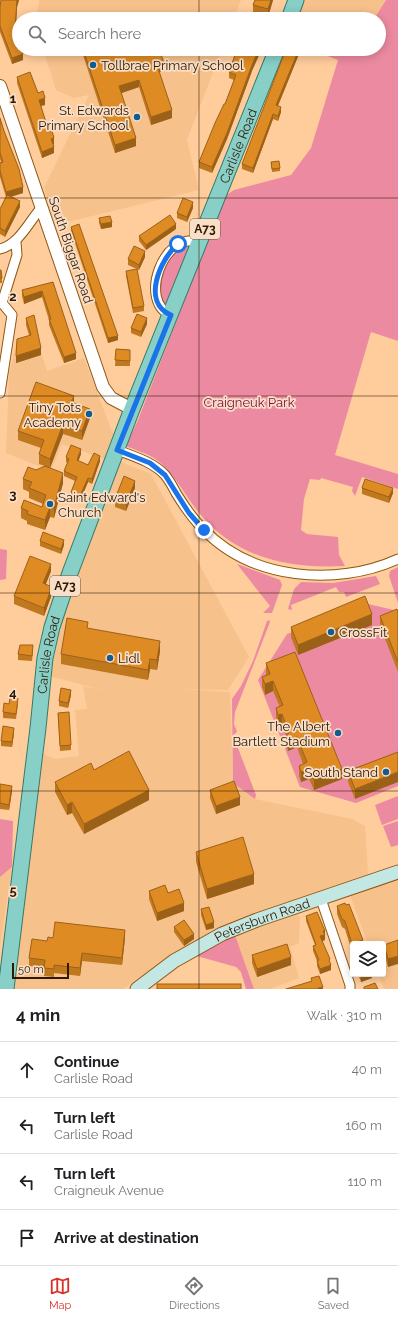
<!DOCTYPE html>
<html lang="en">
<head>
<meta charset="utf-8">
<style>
  :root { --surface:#fff; --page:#f2f2f2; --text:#202124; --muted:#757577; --line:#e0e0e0; --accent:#d93025 }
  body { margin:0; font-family:Raleway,sans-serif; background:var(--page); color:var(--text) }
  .controls { position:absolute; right:12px; bottom:12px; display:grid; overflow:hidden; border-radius:4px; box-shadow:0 2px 10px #0003 }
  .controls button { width:36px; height:36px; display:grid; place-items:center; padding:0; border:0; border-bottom:1px solid var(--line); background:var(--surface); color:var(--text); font:20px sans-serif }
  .scale { position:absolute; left:12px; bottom:10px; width:57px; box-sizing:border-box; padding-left:4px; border:2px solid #301900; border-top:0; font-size:11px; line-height:14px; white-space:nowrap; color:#301900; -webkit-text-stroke:3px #f9dfc8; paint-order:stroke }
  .stop { position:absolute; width:12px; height:12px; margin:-9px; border:3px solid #1a73e8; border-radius:50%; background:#fff }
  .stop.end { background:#1a73e8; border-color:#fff; box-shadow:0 1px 4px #0008 }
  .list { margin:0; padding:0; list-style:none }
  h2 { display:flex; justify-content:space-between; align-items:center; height:52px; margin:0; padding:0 16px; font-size:17px }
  h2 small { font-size:13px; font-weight:400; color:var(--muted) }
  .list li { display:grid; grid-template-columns:26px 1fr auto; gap:12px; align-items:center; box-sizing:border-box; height:56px; padding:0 16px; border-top:1px solid var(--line) }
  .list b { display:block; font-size:15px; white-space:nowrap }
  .list p { margin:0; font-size:13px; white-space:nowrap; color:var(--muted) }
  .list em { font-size:13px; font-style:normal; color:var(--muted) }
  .icon { flex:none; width:22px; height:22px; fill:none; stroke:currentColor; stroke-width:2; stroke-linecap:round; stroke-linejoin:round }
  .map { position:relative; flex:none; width:398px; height:989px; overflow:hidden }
  .search { position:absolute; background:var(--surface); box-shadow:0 2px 10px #0003; left:12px; right:12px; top:12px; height:44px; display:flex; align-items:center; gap:10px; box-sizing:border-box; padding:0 14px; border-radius:22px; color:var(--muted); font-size:15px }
  .sheet { height:276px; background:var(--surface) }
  nav { display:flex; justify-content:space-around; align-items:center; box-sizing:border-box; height:56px; border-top:1px solid var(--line); background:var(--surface); font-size:11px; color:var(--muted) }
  nav a { display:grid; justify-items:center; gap:2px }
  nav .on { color:var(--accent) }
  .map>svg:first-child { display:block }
  .built { fill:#f7c18c }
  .green { fill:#ec8aa1 }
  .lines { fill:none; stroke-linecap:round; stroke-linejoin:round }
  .minor-casing { stroke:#8e5713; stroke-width:11 }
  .tertiary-casing { stroke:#8e5713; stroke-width:14 }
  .secondary-casing { stroke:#8e5713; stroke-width:15 }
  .primary-casing { stroke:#357a69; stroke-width:17 }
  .minor { stroke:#fff; stroke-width:9 }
  .tertiary { stroke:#fff; stroke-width:12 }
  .secondary { stroke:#c3e7e3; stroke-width:13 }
  .primary { stroke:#87cfc7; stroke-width:15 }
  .wall { fill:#c0781f }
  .shaded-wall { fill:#9c6119 }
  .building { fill:#df8b24; stroke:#9c6119 }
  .route { stroke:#1a73e8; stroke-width:5 }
  .grid { fill:none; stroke:#301900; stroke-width:1; stroke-opacity:0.55 }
  .poi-dot { fill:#115c90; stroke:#f9dfc8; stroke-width:1.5 }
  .labels { text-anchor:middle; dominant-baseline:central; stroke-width:3.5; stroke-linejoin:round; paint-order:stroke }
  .shield { fill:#f9dfc8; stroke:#6c543c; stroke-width:1 }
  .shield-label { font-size:12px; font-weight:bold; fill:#301900 }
  .poi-label { font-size:13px; fill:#301900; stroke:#f9dfc8; text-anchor:start }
  .street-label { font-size:13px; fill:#301900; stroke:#f9dfc8 }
  .park-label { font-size:13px; fill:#7b0f39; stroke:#f9dfc8 }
  .grid-label { font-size:13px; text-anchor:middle; font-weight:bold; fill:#301900; stroke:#f9dfc8; stroke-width:3.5; stroke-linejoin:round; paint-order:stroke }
</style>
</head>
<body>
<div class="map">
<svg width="398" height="989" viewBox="0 0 398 989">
  <rect width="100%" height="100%" fill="#ffcc9c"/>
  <g class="built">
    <path d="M39,0H241L234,19H37Z"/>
    <path d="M303,0H386L374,19H295Z"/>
    <path d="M43,49H222L187,140L199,190L55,225L44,188L89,95L74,98L56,90Z"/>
    <path d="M17,340H37L47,371L84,358L113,434L104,459L62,444L51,471L6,453L9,374Z"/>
    <path d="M121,462L151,474L249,657L228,690L177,689L230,692L233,783L255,799L352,819L365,826L368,874L297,899L209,934L168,957L123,989H15L41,753L55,759L79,756L75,710L87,709L83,686L106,691L49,676L62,621L96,525Z"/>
    <path d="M12,867L2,933L0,947V877Z"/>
    <path d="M398,881V989H384L378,974H383V944H368L350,895Z"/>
    <path d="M298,914L300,919L299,943L290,947L299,978L270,989H254L235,935Z"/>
  </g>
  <g class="green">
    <path d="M386,0H398V341L371,332L335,455L398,474V489L362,477L355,496L352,491L353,487L321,478L320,480L310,479L304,499L301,530L307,534L338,537L339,555L345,566C290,569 238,559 200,514C185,496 174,472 154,458C146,453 135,450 126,446L138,420L225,196L234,190L291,175L311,148L338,60L310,49H347L352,51L354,49H379V19H374Z"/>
    <path d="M192,243L166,307L163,305C158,286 159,266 174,252C179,248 186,246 192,243Z"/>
    <path d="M0,549L7,550L6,579L0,580Z"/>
    <path d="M237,564L280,580L282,585L272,613H263L270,606Z"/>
    <path d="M398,567V603L389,576L390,571Z"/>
    <path d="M376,576L380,584L346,597L344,592H339L336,587L291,605L292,610L288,609L294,589L301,582L333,583Z"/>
    <path d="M368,604L394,610L398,619V786L356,803L300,787L258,680L287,634Z"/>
    <path d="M269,620L270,622L235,712L234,724L237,732L233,735L256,795L255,799L233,783L232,699L241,686L253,661L267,621Z"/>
    <path d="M398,796V819L382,825L375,805Z"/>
    <path d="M0,819L13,821L12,867L0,877Z"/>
    <path d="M398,821V845L391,847L383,826Z"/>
    <path d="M235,935L254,989H246L241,972L236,967L197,956Z"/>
  </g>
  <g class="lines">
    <defs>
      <g id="minor">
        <path d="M0,249C20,244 29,221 42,207"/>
        <path d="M171,315C138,302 163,231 199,242"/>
        <path d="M0,393L12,315L2,303L17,255L16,242"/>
        <path d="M117,450C133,456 153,462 165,475C169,480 173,487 176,493C184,506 192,518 203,529C252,580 336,587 398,559"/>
        <path d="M321,899L350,985V989"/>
      </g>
      <path id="tertiary" d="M0,86L103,387L111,398L132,409"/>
      <g id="secondary">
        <path id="s1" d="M137,989L174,961L222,934L257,920L398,872"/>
      </g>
      <g id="primary">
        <path d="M289,19L296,0"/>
        <path id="s2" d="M6,989L38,728L45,658L52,627L70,573L132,409L277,49"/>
      </g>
    </defs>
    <use href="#minor" class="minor-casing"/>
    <use href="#tertiary" class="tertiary-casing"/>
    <use href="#secondary" class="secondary-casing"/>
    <use href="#primary" class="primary-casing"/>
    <use href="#minor" class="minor"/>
    <use href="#tertiary" class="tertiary"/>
    <use href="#secondary" class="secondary"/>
    <use href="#primary" class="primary"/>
  </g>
  <g class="wall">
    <path d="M1,0H19L17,7L16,28L19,27V41H18L23,60L12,64L0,32V6Z"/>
    <path d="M255,0H273L268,17L253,12V5Z"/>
    <path d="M81,49H159L164,70L159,72L172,118L151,125L139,87L121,93L136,146L115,153Z"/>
    <path d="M301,49L278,106L281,112L278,121L273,119L253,173L242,169V164Z"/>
    <path d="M252,71L227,139L212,173L199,168V162L225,104L234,80L229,78V72Z"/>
    <path d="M17,77L38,93L45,105L41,106L49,132L54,144L53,145L54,153L42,158L17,83Z"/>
    <path d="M0,118L23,193L11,197L20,207L5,237L0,234V209L6,197L0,177V163L1,162L0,159Z"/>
    <path d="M271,162L280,168V171L272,172Z"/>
    <path d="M193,208L187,222L177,218V213Z"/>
    <path d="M99,218L112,227L101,229L99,223Z"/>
    <path d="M71,227L118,340L108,343L71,231Z"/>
    <path d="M176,229L146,250L139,241V236Z"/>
    <path d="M145,257L139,270L128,265V259Z"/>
    <path d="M0,270L2,278V283H0Z"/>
    <path d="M126,271L144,306V311L133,313L126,276Z"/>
    <path d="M53,282L76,359L64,363L49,325V320L42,297L24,304L22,296V290Z"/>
    <path d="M26,318L41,355L16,363L29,335L26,325Z"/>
    <path d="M147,324L141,337L131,333V328Z"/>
    <path d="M116,349L130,350V366H115Z"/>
    <path d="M74,403L90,418L82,440L63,434L50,468L63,483L54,518L50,517L45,530L27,524V521L21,518V508L42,507L43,504L29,498V492L23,489V479L36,470L45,466L39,464V454L41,448L18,440V431Z"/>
    <path d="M81,454L78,461L88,465L100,461L92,484L88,482L80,501L71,497V492L75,481L64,476V471L68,463L66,462V457Z"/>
    <path d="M135,488L126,511L115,507V499Z"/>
    <path d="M362,488L393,493L389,503L362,494Z"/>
    <path d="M40,541L64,545L61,554L40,546Z"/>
    <path d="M51,571L46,584L52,594L44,616L14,604V596Z"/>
    <path d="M398,612V672L380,626V616Z"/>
    <path d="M372,625L298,655L291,637V627Z"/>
    <path d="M88,628L160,651L157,670L150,669L148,680L61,664V654Z"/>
    <path d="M33,651L32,661L18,660V654Z"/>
    <path d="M266,663L342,779L314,790L309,779L301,782L299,776V766L303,764L297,747L288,751L286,745V735L282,724L278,725L276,718V708L280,707L273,691L265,695L262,687V677L267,676L266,674Z"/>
    <path d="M71,695L68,708L59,706V701Z"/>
    <path d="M9,704H18L16,719L3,718V712Z"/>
    <path d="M58,713L71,745V750L60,751Z"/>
    <path d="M14,733L12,747L1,746V741Z"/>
    <path d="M398,752L355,799L348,782V771Z"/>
    <path d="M94,770L149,800L84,834L72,813L67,815L55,792V782Z"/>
    <path d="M0,784L12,791L9,810L0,809Z"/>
    <path d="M210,790L240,805L216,814L210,798Z"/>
    <path d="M196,852L254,884L207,899L196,862Z"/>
    <path d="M149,891L168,893L184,911L157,921L149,899Z"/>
    <path d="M337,906L363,944H353V951L352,952L345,929L342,927L337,914Z"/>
    <path d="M201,909L214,928L206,930L201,915Z"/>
    <path d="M306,916L325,936V940L322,941L330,964L331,970L320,974L317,966V961L313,951V946L315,945L306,921Z"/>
    <path d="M174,927L194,939L184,946L174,932Z"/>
    <path d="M53,938H125L122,965L82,961L80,976L54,973V977L44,976V968L29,966V958L47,941Z"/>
    <path d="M398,940L388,967L384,953V945Z"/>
    <path d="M252,955L291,965L257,977L252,963Z"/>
    <path d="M358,974H372V978L361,982Z"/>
  </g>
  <g class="shaded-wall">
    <path d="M17,0H19L17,7L15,35Z"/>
    <path d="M271,0H273L268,17V9Z"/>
    <path d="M16,35H19V41L16,42Z"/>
    <path d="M259,49H262L252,71L227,139L212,173V167L252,65Z"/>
    <path d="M299,49H301L276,110V105Z"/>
    <path d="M23,54V60L12,64V58Z"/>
    <path d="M164,63V70L157,73V65Z"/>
    <path d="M139,80V87L119,94V86Z"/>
    <path d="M45,98V105L39,106V100Z"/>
    <path d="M281,107V112L278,121V116Z"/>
    <path d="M172,110V118L151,125V117Z"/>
    <path d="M273,114V119L253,173V168Z"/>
    <path d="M54,138V144L51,145V139Z"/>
    <path d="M136,138V146L115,153V145Z"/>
    <path d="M54,147V153L42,158V152Z"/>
    <path d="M23,187V193L6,198V192Z"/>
    <path d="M20,201V207L5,237V231Z"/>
    <path d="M193,202V208L187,222V217Z"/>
    <path d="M112,222V227L101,229V224Z"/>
    <path d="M176,224V229L146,250V245Z"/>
    <path d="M145,251V257L139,270V265Z"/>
    <path d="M42,291V297L24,304V297Z"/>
    <path d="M147,318V324L141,337V332Z"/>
    <path d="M118,336V340L108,343V338Z"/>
    <path d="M41,348V355L16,363V356Z"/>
    <path d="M76,353V359L64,363V357Z"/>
    <path d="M74,396V405L71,402Z"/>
    <path d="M90,409V418L82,440V431Z"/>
    <path d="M63,424V434L50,468V459Z"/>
    <path d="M81,449V454L77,465V460Z"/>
    <path d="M100,456V461L92,484V479Z"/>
    <path d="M63,473V483L54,518V508Z"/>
    <path d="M88,478V482L80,501V496Z"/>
    <path d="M135,481V488L126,511V504Z"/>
    <path d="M393,488V493L389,503V497Z"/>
    <path d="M50,507V517L45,530V520Z"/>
    <path d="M64,540V545L61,554V549Z"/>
    <path d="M51,564V571L43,591V583Z"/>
    <path d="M52,587V594L44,616V608Z"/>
    <path d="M372,614V625L298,655V645Z"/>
    <path d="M160,641V651L157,670V660Z"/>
    <path d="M150,659V669L148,680V670Z"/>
    <path d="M273,681V691L265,695V684Z"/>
    <path d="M71,690V695L68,708V703Z"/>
    <path d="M282,714V724L278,725V715Z"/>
    <path d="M14,728V733L12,747V742Z"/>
    <path d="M297,737V747L288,751V740Z"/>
    <path d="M309,769V779L301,782V772Z"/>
    <path d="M342,769V779L314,790V780Z"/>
    <path d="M398,772V782L355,799V789Z"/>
    <path d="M12,786V791L9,810V805Z"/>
    <path d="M149,790V800L84,834V824Z"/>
    <path d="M240,797V805L216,814V806Z"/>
    <path d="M72,802V813L67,815V805Z"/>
    <path d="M254,874V884L207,899V889Z"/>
    <path d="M184,903V911L157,921V913Z"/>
    <path d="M214,922V928L206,930V925Z"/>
    <path d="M125,930V938L122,965V958Z"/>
    <path d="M323,931H325V940L320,942V936Z"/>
    <path d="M194,934V939L184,946V940Z"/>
    <path d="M363,940V944H353V951L352,952V944Z"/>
    <path d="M82,953V961L80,976V968Z"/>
    <path d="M398,956V964L388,967V959Z"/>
    <path d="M291,957V965L257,977V969Z"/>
    <path d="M331,965V970L320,974V969Z"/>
    <path d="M361,974H372V978L361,982Z"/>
    <path d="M323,987V989H318V988Z"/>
  </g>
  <g class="building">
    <path d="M1,0H17L15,28L19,27V35H16L19,43V49H21L23,54L12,58L0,26V6Z"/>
    <path d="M255,0H271L268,9L253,5Z"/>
    <path d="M140,14L142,19H126Z"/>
    <path d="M83,49H159L164,63L157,65L172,110L151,117L139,80L119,86L136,138L115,145Z"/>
    <path d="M237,49H259L252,65L227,133L212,167L199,162L215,123L224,104H225L236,75L229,72Z"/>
    <path d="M286,49H299L276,105L281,107L278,116L273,114L253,168L242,164Z"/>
    <path d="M30,72L38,93L43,91L45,98L39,100L49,132L52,131L54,138L51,139L54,147L42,152L17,77Z"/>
    <path d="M0,118L4,131L19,169L23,187L6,192L0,171V163L3,162L0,153Z"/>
    <path d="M279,161L280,168L272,169L271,162Z"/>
    <path d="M7,195L20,201L5,231L0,228V209Z"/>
    <path d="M183,198L193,202L187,217L177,213Z"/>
    <path d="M170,215L176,224L146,245L139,236Z"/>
    <path d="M110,216L112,222L101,224L99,218Z"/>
    <path d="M79,224L118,336L108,338L71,227Z"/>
    <path d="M134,246L145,251L139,265L128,259Z"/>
    <path d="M137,269L144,306L133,308L126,271Z"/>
    <path d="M0,270H1L2,278H0Z"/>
    <path d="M53,282L76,353L64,357L49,319H51L42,291L24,297L22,290Z"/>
    <path d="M137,314L147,318L141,332L131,328Z"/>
    <path d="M34,315L41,348L16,356L17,339L31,335L26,318Z"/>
    <path d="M116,349L130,350V361L115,360Z"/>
    <path d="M36,382L74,396L71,402L90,409L82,431L63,424L50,459L39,454L44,440L18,431Z"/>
    <path d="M71,445L81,449L77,460L88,465L94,453L100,456L92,479L88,478L80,496L71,492L77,477L64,471L69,459L66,457Z"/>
    <path d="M45,466L63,473L54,508L50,507L45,520L27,514L28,511L21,508L24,500L42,507L46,495L29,488L32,482L23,479L28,467L36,470Z"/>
    <path d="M124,476L135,481L126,504L115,499Z"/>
    <path d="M365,479L393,488L389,497L362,488Z"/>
    <path d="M43,532L64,540L61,549L40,541Z"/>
    <path d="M30,556L51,564L43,583L52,587L44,608L14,596Z"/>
    <path d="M365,596L372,614L298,645L291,627Z"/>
    <path d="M397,609L398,612V662L380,616Z"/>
    <path d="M67,618L88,622L87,628L160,641L157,660L150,659L148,670L61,654Z"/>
    <path d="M20,645H33L32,656L18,654Z"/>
    <path d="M295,652L342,769L314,780L309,769L301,772L299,766L307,762L297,737L288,740L286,735L289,733L282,714L278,715L276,708L283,705L273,681L265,684L262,677L270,674L266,663Z"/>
    <path d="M61,688L71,690L68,703L59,701Z"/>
    <path d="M10,698H18L16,714L3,712L4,703L9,704Z"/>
    <path d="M69,712L71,745L60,746L58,713Z"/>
    <path d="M3,726L14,728L12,742L1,741Z"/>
    <path d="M129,751L149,790L84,824L72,802L67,805L55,782L91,763L94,770Z"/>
    <path d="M398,752V772L355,789L348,771Z"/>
    <path d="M234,781L240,797L216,806L210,790Z"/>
    <path d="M0,784L12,786L9,805L0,803Z"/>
    <path d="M243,837L254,874L207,889L196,852Z"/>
    <path d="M165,885L168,893L179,889L184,903L157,913L149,891Z"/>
    <path d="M345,903L346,905L349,904L363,940L352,944L345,921L342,919L337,906Z"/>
    <path d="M209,907L214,922L206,925L201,909Z"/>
    <path d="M317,912L325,931H323L325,935L320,936L330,959L329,960L331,965L320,969L317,961L319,960L313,946L316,945L306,916Z"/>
    <path d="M184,920L194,934L184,940L174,927Z"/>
    <path d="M55,922L125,930L122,958L82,953L80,968L54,965V969L44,968L45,960L29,958L32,939L47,941L48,937L53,938Z"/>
    <path d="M398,940V956L388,959L384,945Z"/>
    <path d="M287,944L291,957L257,969L252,955Z"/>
    <path d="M319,976L323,987L318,988V989H286L312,981L311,978Z"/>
    <path d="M375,983L378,989H364V987Z"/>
    <rect x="157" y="984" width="84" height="5"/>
  </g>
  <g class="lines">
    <path class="route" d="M178,244C160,259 141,303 171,315L117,450L150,463L165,475L189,513L204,530"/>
  </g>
  <path class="grid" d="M199,0V19M199,49V989M0,198H398M0,396H398M0,593H398M0,791H398"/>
  <g class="poi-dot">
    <circle cx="93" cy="65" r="4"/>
    <circle cx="137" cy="117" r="4"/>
    <circle cx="89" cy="414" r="4"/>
    <circle cx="50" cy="504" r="4"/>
    <circle cx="331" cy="632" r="4"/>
    <circle cx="110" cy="658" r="4"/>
    <circle cx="338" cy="733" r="4"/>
    <circle cx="386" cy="772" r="4"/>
  </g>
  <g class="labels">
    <g class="shield">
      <rect x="190" y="219" width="30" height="20" rx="3"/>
      <rect x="50" y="576" width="30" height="20" rx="3"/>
    </g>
    <g class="shield-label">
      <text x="205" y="229">A73</text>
      <text x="65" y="586">A73</text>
    </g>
    <g class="poi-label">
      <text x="101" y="65">Tollbrae Primary School</text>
      <text x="129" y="110" text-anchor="end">St. Edwards<tspan x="129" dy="15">Primary School</tspan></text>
      <text x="81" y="407" text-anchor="end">Tiny Tots<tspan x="81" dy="15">Academy</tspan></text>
      <text x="58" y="497">Saint Edward's<tspan x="58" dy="15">Church</tspan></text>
      <text x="339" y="632">CrossFit</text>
      <text x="118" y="658">Lidl</text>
      <text x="330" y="726" text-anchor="end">The Albert<tspan x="330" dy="15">Bartlett Stadium</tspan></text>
      <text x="378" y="772" text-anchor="end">South Stand</text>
    </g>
    <g class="street-label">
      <text stroke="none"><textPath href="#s2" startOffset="881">Carlisle Road</textPath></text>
      <text transform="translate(71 250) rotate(71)">South Biggar Road</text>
      <text stroke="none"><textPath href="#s2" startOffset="337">Carlisle Road</textPath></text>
      <text stroke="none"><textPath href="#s1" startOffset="144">Petersburn Road</textPath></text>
    </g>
    <g class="park-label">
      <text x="249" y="402">Craigneuk Park</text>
    </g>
  </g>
  <g class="grid-label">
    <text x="13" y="103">1</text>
    <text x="13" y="301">2</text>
    <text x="13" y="499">3</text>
    <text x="13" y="697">4</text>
    <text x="13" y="895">5</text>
  </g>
</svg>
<div class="controls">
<button><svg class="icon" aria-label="layers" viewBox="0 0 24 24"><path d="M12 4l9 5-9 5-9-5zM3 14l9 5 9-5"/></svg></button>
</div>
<div class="scale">50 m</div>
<div class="stop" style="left:178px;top:244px"></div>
<div class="stop end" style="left:204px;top:530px"></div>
<div class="search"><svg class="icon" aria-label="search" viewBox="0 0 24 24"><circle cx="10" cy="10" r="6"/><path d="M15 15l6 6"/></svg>Search here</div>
</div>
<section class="sheet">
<h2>4 min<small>Walk · 310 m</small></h2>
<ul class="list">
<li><svg class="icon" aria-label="ahead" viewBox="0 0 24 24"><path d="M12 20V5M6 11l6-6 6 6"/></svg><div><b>Continue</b><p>Carlisle Road</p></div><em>40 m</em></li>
<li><svg class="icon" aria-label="left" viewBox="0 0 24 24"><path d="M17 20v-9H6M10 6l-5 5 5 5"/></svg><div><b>Turn left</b><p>Carlisle Road</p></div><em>160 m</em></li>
<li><svg class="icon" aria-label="left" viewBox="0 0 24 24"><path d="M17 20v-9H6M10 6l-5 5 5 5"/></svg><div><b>Turn left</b><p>Craigneuk Avenue</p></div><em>110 m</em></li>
<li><svg class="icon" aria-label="arrive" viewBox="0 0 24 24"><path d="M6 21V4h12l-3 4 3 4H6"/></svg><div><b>Arrive at destination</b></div></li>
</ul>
</section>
<nav>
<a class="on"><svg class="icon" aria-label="map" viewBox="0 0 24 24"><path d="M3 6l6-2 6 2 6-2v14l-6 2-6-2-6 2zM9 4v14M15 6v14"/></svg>Map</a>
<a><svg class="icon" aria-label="directions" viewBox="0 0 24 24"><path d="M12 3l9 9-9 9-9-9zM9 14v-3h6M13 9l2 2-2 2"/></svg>Directions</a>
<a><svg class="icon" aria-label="saved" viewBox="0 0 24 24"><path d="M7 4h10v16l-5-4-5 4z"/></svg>Saved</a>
</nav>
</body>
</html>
